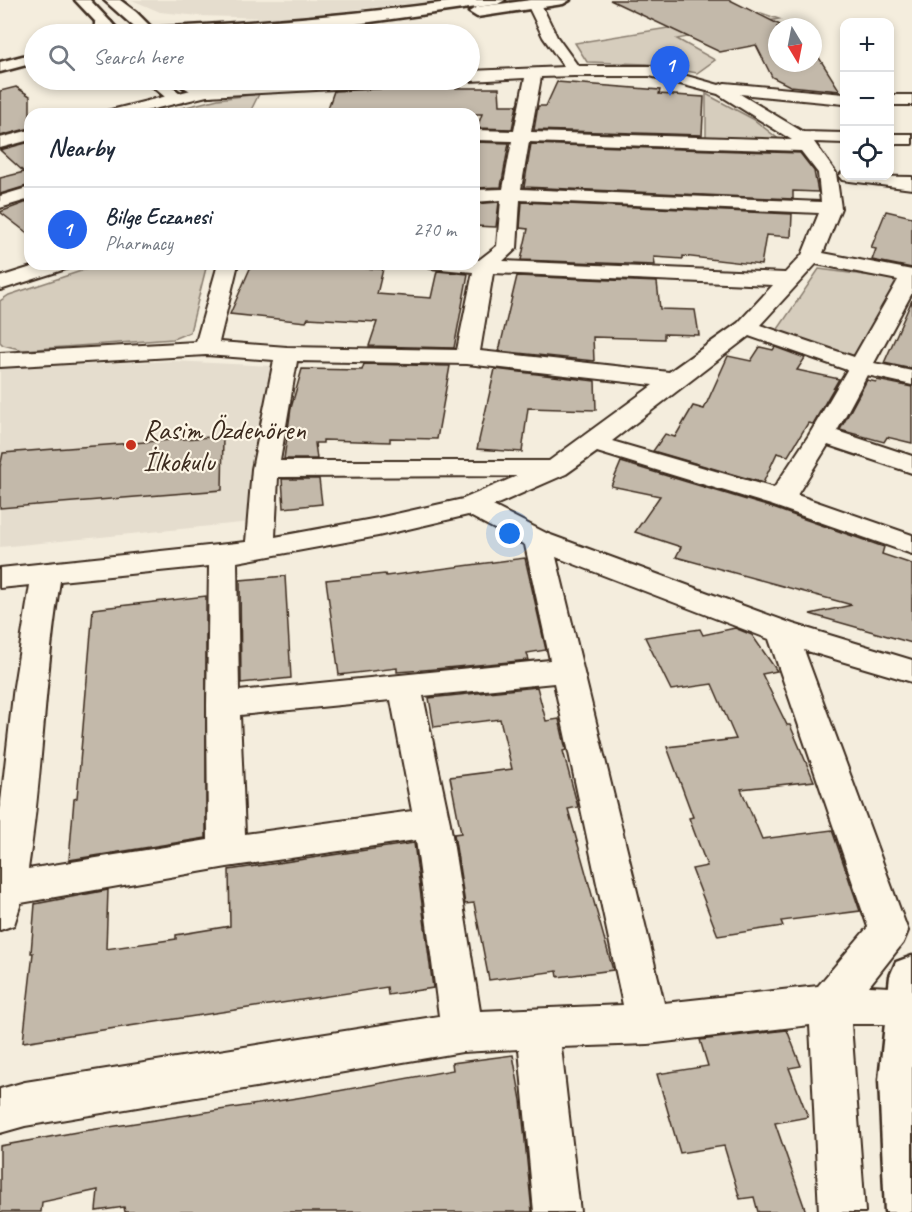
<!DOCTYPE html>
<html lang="en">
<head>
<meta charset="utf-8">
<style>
  :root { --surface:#fff; --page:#f6f6f7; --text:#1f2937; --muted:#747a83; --line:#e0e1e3; --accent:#2563eb }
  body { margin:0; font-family:Caveat,sans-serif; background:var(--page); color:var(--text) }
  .controls { position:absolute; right:18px; top:18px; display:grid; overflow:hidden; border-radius:12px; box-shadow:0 3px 9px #0003 }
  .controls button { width:54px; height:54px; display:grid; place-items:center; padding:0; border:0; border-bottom:2px solid var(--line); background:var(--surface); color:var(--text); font:30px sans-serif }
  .compass { position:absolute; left:768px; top:18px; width:54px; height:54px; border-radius:50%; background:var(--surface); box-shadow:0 3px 9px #0003; rotate:170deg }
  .you { position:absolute; left:510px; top:534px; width:21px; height:21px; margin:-15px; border:4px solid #fff; border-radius:50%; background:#1a73e8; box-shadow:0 0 0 9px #1a73e833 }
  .badge { display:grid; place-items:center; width:39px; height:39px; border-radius:50%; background:var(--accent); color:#fff; font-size:20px; font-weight:700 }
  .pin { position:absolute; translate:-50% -50px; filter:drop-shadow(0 2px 3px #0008) }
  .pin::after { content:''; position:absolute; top:32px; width:21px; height:18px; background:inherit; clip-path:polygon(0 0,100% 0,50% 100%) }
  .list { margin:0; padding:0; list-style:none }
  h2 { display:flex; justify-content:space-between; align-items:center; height:78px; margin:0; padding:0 24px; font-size:26px }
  h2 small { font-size:20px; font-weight:400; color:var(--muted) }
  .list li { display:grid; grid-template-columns:39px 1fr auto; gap:18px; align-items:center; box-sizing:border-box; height:84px; padding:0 24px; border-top:2px solid var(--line) }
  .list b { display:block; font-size:22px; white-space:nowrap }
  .list p { margin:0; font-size:20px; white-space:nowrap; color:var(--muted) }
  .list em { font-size:20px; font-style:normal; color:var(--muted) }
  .icon { flex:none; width:33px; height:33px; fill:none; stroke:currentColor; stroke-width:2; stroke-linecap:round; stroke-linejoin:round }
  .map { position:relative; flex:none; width:912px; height:1212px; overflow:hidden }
  .search { position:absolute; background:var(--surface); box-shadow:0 3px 9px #0003; left:24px; top:24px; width:456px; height:66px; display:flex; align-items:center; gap:15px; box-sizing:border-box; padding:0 21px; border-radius:33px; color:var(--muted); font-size:22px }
  .panel { position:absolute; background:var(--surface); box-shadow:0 3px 9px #0003; left:24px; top:108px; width:456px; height:162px; border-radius:18px }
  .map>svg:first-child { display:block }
  .built { fill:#e5ddce }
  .green { fill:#d6cdbd; stroke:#887c6e; stroke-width:1.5 }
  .building { fill:#c3b9aa; stroke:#3b2a1e; stroke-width:1.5 }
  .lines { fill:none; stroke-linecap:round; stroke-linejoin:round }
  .minor-casing { stroke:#3b2a1e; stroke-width:4 }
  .tertiary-casing { stroke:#3b2a1e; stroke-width:5 }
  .secondary-casing { stroke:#3b2a1e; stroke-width:5 }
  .primary-casing { stroke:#3b2a1e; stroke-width:5 }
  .minor { fill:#fcf5e5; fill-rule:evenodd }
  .tertiary { fill:#fcf5e5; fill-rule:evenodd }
  .secondary { fill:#fcf5e5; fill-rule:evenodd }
  .primary { fill:#fcf5e5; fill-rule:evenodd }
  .poi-dot { fill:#c8321e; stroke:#fcf5e5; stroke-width:2 }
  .labels { text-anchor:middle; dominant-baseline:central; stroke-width:4.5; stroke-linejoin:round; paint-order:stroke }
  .poi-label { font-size:28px; fill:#3b2a1e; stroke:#fcf5e5; text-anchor:start }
</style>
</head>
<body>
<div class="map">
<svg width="912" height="1212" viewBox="0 0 912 1212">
  <rect width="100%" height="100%" fill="#f4eddd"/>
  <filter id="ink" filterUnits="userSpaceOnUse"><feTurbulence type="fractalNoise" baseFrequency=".0167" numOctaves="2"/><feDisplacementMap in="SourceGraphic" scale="12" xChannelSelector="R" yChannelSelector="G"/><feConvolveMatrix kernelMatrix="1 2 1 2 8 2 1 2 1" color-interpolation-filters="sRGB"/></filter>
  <g filter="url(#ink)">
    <g class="built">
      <path d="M132,0H446L275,18L199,16L160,12Z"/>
      <path d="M173,361L271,366L251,522L0,547V367Z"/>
    </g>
    <g class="green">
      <path d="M761,13L779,19L677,39L715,60L697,73L647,64L587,62L575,43Z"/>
      <path d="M259,94L249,114L162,113L218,99Z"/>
      <path d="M706,94L753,119L781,141L706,138Z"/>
      <path d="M102,264H207L190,332L173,339L23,350L3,345L0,342V301L9,295Z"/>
      <path d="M819,269L902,280L858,357L776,332Z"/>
    </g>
    <g class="building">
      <path d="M610,0H730L784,27H777V63H813V48L840,91L790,86L772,77L756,45L720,52Z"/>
      <path d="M557,82L660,90L659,94L704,97L702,135L534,130L538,106H546Z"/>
      <path d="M16,87L30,96V128L0,136V91Z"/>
      <path d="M499,88L500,105H517L512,129L477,128L482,114H326L334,91L399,88Z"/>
      <path d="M30,142V185L0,194V178L24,172L0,150Z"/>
      <path d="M474,142L509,143L501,187L474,188Z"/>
      <path d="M531,144L800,153L814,171L818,192L793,191V199L524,187Z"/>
      <path d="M30,201V235L0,212Z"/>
      <path d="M499,202L496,227L474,226V204Z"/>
      <path d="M522,202L792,214L791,237L766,235L761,265L683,256V259L654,257L655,265L521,260L528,229L520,228Z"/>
      <path d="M886,211L912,217V268L872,260L876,249L871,248Z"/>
      <path d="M252,264L329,265V267L383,269L377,294L431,298L437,271L468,274L454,348L369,346L377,322L308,318L306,322L230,314Z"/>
      <path d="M517,276L657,282L660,309L695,310L699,335L664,334V339L593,337L594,361L499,351Z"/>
      <path d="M912,300V369L884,363Z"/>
      <path d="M760,347L773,350L775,347L805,358L797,370L839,379L813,424L808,423L788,456L777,453L763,483L653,451L665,434L675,437L693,406L704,409L728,356L751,361Z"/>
      <path d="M364,364L450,366L437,439L390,438V442L323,440V443H315L317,459H284L291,408L302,369L362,370Z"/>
      <path d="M495,369L595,381L596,410L528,408L522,452L477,449Z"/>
      <path d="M867,380L876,382L877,380L912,387V443L887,437L884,442L840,430Z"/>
      <path d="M223,436L222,490L0,508V467L3,453Z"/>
      <path d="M621,462L770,507L884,547L882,554L912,564V643L810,614L852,605L676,557L681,547L635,532L660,496L611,486Z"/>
      <path d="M282,479H319L322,504L284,508Z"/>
      <path d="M525,558L546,650L527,653L529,660L424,670L397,672V668L339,675L326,580L385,574L386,576Z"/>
      <path d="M285,576L291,678L241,683L240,580Z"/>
      <path d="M206,596V838L69,860L74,799L77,798L93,609Z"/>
      <path d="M735,628L752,635L777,671L762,674L787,725H790L814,781L741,789L762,839L832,830L860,911L781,921L783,926L718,936L692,869L707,866L689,818L693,817L667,747L736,739L712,684L671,690L645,637L700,629L703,635Z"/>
      <path d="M537,687L546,721L559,719L566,750L563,751L578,807L568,809L613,970L558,977L557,971L489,980L474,903L465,904L454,834L461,833L450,777L512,769L500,719L434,727L429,698Z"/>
      <path d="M414,843L433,988L388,995L387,987L23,1042L33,953H31L35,904L108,890L106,949L176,939V935L230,926L229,870Z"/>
      <path d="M787,1030L801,1066L789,1068L808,1117L775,1123L806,1212H758L754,1197L740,1199L724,1146L680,1153L657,1074L708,1066L700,1040Z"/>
      <path d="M513,1055L521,1100L532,1212H125L124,1207L96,1211L98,1190L42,1202L41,1212H0V1146L77,1132L316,1095L453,1070L452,1063Z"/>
    </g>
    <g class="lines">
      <defs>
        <g id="minor">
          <path d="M534,0L541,4L557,37L578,66H651L719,85L725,83L844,94V104L740,94L803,132L844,133V143L814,142L836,173L841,208L823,253L912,270V293L874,363L912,371V385L867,375L837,431L912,456V473L828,445L797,495L912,535V554L771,505L597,452L566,474L493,506L548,534L793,624L912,660V682L804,650L908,931L903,943L869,986L912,988V1024H851L865,1212H819L810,1025L648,1044L561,1047L580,1212H534L519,1049L462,1052L25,1126L0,1133V1089L25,1082L439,1016L416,840L227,867L21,903L14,925L0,930V811L14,686L30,585L0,588V568L246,542L252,469L274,360L206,355L0,367V353L196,342L218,264H238L219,342L287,347L457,350L473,272L430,268L427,264H474V259L479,260L497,246L501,200L474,202V190L503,189L512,141L474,140V130L514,131L525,78L470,81L465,80H470V71L564,67L543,37L527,4ZM574,76H650L718,94L792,140L531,132L541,77ZM529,142L801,151L818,173L821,202L521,189ZM520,200L819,213L802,255L785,273L503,261L517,248ZM816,264L898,280L854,357L760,325ZM493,273L773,285L738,323L669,372L480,351ZM749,336L847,370L809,435L774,488L612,441ZM297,361L467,364L653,385L549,461H280ZM517,476L463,499L378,518L275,537L278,477ZM468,515L525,545L550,660L239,691L237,562L378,536ZM556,557L769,639L868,927L818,986L664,1003ZM209,566L207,705L208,840L28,869C43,774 44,677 60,581ZM554,683L623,1005L480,1011L450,823L423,696ZM391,700L412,811L245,834L240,715Z"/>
          <path d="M331,80H416L408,85L207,96L133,114H105L107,111L207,86Z"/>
          <rect x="890" y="95" width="22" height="10"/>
          <path d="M30,130V140L0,148V138Z"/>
          <rect x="890" y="134" width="22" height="10"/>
          <path d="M844,171V176L912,177V189L842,180L839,176Z"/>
          <path d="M30,187V199L0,208V196Z"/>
          <path d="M41,264H72L69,268L0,290V277Z"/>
        </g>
        <g id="tertiary">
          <path d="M75,0H90L122,34H107Z"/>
          <path d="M104,0H120L136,12L158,34H142Z"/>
          <path d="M145,80H164L186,98L183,102H171Z"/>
          <path d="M175,80C190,79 206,79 216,91L213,95C202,98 183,89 175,80Z"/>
        </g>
        <g id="secondary">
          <path d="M465,0H505L498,4L356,24L255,33L122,34L130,29C242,24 353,15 465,0Z"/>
          <path d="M531,0H570L563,4L477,17L469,12L477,7Z"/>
          <path d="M103,17L111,22L110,34H95V22Z"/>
          <path d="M34,53V63L0,72V62Z"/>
        </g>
        <path id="primary" d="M912,956V1212H885L879,1080L890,976L896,962Z"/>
      </defs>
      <use href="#minor" class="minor-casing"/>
      <use href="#tertiary" class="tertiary-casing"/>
      <use href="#secondary" class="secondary-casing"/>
      <use href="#primary" class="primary-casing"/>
      <use href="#minor" class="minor"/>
      <use href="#tertiary" class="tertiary"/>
      <use href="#secondary" class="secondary"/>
      <use href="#primary" class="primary"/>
    </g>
  </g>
  <circle class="poi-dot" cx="131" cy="445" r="6"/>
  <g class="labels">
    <g class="poi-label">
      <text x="143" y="429">Rasim Özdenören<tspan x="143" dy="32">İlkokulu</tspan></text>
    </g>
  </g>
</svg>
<div class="controls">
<button>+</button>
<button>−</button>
<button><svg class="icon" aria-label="locate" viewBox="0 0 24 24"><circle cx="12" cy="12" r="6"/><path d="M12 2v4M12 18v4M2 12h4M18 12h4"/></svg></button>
</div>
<svg class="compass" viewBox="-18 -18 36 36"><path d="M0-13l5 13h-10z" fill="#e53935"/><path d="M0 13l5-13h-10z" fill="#747a83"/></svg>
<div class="you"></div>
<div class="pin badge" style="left:670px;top:96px">1</div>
<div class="search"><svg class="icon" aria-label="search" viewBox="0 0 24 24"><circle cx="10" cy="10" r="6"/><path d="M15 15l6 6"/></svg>Search here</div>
<section class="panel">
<h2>Nearby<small></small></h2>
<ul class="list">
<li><span class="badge">1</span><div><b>Bilge Eczanesi</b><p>Pharmacy</p></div><em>270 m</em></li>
</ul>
</section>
</div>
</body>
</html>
